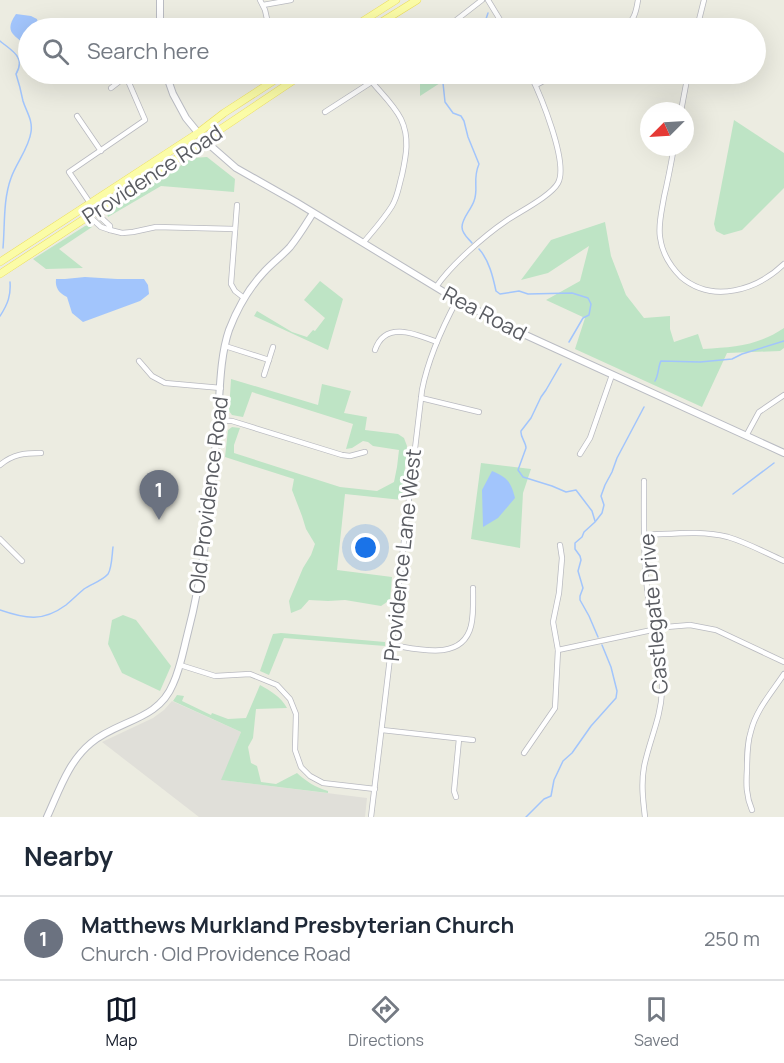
<!DOCTYPE html>
<html lang="en">
<head>
<meta charset="utf-8">
<style>
  :root { --surface:#fff; --page:#f6f6f7; --text:#1f2937; --muted:#747a83; --line:#e0e1e3; --accent:#111827 }
  body { margin:0; font-family:Manrope,sans-serif; background:var(--page); color:var(--text) }
  .compass { position:absolute; left:640px; top:102px; width:54px; height:54px; border-radius:50%; background:var(--surface); box-shadow:0 6px 24px #0002; rotate:246deg }
  .you { position:absolute; left:366px; top:548px; width:21px; height:21px; margin:-15px; border:4px solid #fff; border-radius:50%; background:#1a73e8; box-shadow:0 0 0 9px #1a73e833 }
  .badge { display:grid; place-items:center; width:39px; height:39px; border-radius:50%; background:var(--accent); color:#fff; font-size:20px; font-weight:700 }
  .pin { position:absolute; translate:-50% -50px; filter:drop-shadow(0 2px 3px #0008) }
  .pin::after { content:''; position:absolute; top:32px; width:21px; height:18px; background:inherit; clip-path:polygon(0 0,100% 0,50% 100%) }
  .list { margin:0; padding:0; list-style:none }
  h2 { display:flex; justify-content:space-between; align-items:center; height:78px; margin:0; padding:0 24px; font-size:26px }
  h2 small { font-size:20px; font-weight:400; color:var(--muted) }
  .list li { display:grid; grid-template-columns:39px 1fr auto; gap:18px; align-items:center; box-sizing:border-box; height:84px; padding:0 24px; border-top:2px solid var(--line) }
  .list b { display:block; font-size:22px; white-space:nowrap }
  .list p { margin:0; font-size:20px; white-space:nowrap; color:var(--muted) }
  .list em { font-size:20px; font-style:normal; color:var(--muted) }
  .icon { flex:none; width:33px; height:33px; fill:none; stroke:currentColor; stroke-width:2; stroke-linecap:round; stroke-linejoin:round }
  .map { position:relative; flex:none; width:784px; height:817px; overflow:hidden }
  .search { position:absolute; background:var(--surface); box-shadow:0 6px 24px #0002; left:18px; right:18px; top:18px; height:66px; display:flex; align-items:center; gap:15px; box-sizing:border-box; padding:0 21px; border-radius:33px; color:var(--muted); font-size:22px }
  .sheet { height:162px; background:var(--surface) }
  nav { display:flex; justify-content:space-around; align-items:center; box-sizing:border-box; height:84px; border-top:2px solid var(--line); background:var(--surface); font-size:16px; color:var(--muted) }
  nav a { display:grid; justify-items:center; gap:3px }
  nav .on { color:var(--accent) }
  .map>svg:first-child { display:block }
  .industrial { fill:#e0dfd9 }
  .green { fill:#bee4c5 }
  .water { fill:#a2c5fc }
  .lines { fill:none; stroke-linecap:round; stroke-linejoin:round }
  .stream { stroke:#a2c5fc; stroke-width:1.5 }
  .street-casing { stroke:#b9bac0; stroke-width:6 }
  .secondary-casing { stroke:#babcc3; stroke-width:8 }
  .primary-casing { stroke:#ecdd5b; stroke-width:8 }
  .street { stroke:#fff; stroke-width:4.5 }
  .secondary { stroke:#fff; stroke-width:6 }
  .primary { stroke:#fbfca7; stroke-width:7 }
  .labels { text-anchor:middle; dominant-baseline:central; stroke-width:6; stroke-linejoin:round; paint-order:stroke }
  .street-label { font-size:21px; fill:#5a5c62; stroke:#fff }
</style>
</head>
<body>
<div class="map">
<svg width="784" height="817" viewBox="0 0 784 817">
  <rect width="100%" height="100%" fill="#ecece1"/>
  <path class="industrial" d="M172,701L241,732L222,780L367,798L365,817H199L102,742L153,718L164,710Z"/>
  <g class="green">
    <path d="M422,74H454L420,96V82Z"/>
    <path d="M734,120L784,153V188L742,230L724,235L716,231L714,224Z"/>
    <path d="M207,157L235,179L234,192L161,186L108,217L107,213L109,210L156,182L192,158Z"/>
    <path d="M605,222L611,256L626,295L644,318L670,316V329L674,342L698,334L703,349C735,347 757,346 784,328V348L780,351L727,353L702,407L575,349L585,318L546,300L580,281L589,246L548,273L521,280L551,240Z"/>
    <path d="M89,225L92,227L59,249L83,268L46,269L33,259L85,226Z"/>
    <path d="M320,281L343,299L328,350L254,316L257,311L292,332L307,337L313,330L315,331L325,318L304,300Z"/>
    <path d="M231,379L318,405L322,384L351,391L344,413L367,417L365,430L398,434L404,438L407,446L402,500L345,494L337,570L392,577L390,600L381,606L345,600L328,601L309,600L301,609L291,613L289,601L303,568L311,555L315,544L306,529L302,516L292,490L294,479L225,457L228,430L232,427L240,428L234,445V453L340,487L377,491L394,482L397,467L399,450L373,446L368,442L363,441L352,448L346,449L353,424L252,392L243,417L232,415L229,411Z"/>
    <path d="M481,463L531,469L523,493L520,548L471,539Z"/>
    <path d="M123,615L136,620L171,666L160,691L122,673L108,644L112,620Z"/>
    <path d="M281,633L385,642V646L284,638L269,675L260,671L273,634Z"/>
    <path d="M260,685C272,692 280,696 287,708L256,709L253,738L248,747L251,763L257,766L261,782L276,784L297,773C307,782 315,787 328,791V793L221,780L241,732L173,701L177,695L184,696L182,701L211,715L212,713L228,719L246,718Z"/>
  </g>
  <g class="water">
    <path d="M16,14L31,16L37,19L39,28H28V52C23,35 0,37 16,14Z"/>
    <path d="M85,277L117,279H144L148,285L149,294L140,301L83,322L72,313L67,297C59,293 55,288 56,279H65Z"/>
    <path d="M492,471C508,478 511,482 515,498L498,518L483,527L482,490Z"/>
  </g>
  <g class="lines">
    <g class="stream">
      <path d="M483,28L488,13"/>
      <path d="M0,41C12,51 26,57 16,74C19,83 21,91 23,101C26,111 33,120 31,132C29,148 16,163 11,178C3,200 5,225 3,248"/>
      <path d="M446,74L443,83L445,102L453,113L461,116L464,121L468,137L479,164C472,180 479,188 474,201C471,210 462,218 462,227C462,234 468,238 472,243"/>
      <path d="M479,249C489,260 493,277 496,291L500,294L519,291L528,294L572,293L588,298L591,304L589,315L583,318L569,342"/>
      <path d="M0,316C8,304 11,295 10,282"/>
      <path d="M561,364L546,390L541,397L531,418L521,431C520,437 526,442 526,448L518,470L523,477L552,486L566,492L576,490L592,511L595,521"/>
      <path d="M655,381C659,374 658,366 661,361L700,362L732,359L742,354L784,341"/>
      <path d="M733,494L774,463"/>
      <path d="M0,610C26,619 43,622 66,605C72,600 78,594 84,589C91,584 102,581 108,574C112,568 112,554 113,547"/>
      <path d="M598,637L589,616L580,600V596L583,588L578,571L581,560L580,556L575,549V543L582,537L584,532L595,522L602,513L604,505L601,496L605,485L612,472L617,458L644,407"/>
      <path d="M526,817L544,799L551,796L554,780L563,761L572,753L591,726L616,698L617,691L611,667L602,645"/>
    </g>
    <defs>
      <g id="street">
        <path d="M260,0L265,10L267,19"/>
        <path d="M488,0L505,28"/>
        <path d="M263,5L291,0"/>
        <path d="M446,28L482,0"/>
        <path d="M623,28C634,21 636,13 638,0"/>
        <path d="M697,28L704,0"/>
        <path d="M536,85L556,74"/>
        <path d="M111,88L129,74"/>
        <path d="M681,111L688,74"/>
        <path d="M325,112L384,74"/>
        <path d="M77,116L101,151"/>
        <path d="M674,147C671,164 668,180 664,197C662,210 658,224 660,237C662,253 670,266 681,277C713,304 757,290 784,264"/>
        <path d="M90,203L69,172L145,120L126,76"/>
        <path d="M237,205L231,284L235,291L244,298"/>
        <path d="M89,216L101,227L110,230V226L95,212"/>
        <path d="M110,230L122,233L133,232L156,227L235,229"/>
        <path d="M363,243C373,231 384,219 392,206C398,196 399,185 402,175C406,156 410,138 401,119C394,105 382,94 372,82"/>
        <path d="M436,287C451,265 484,236 506,221C519,212 551,196 558,183C569,163 540,94 530,74"/>
        <path d="M225,346L269,360"/>
        <path d="M375,350C385,320 416,334 437,342"/>
        <path d="M139,361L152,376L165,383L221,388"/>
        <path d="M264,375L273,347"/>
        <path d="M421,398L479,412"/>
        <path d="M218,420L232,421L342,455L350,456L365,452"/>
        <path d="M746,436L759,412L784,395"/>
        <path d="M580,454L590,438L612,375"/>
        <path d="M0,465C13,454 25,453 41,453"/>
        <path d="M644,481C644,519 643,558 648,596C652,628 663,659 662,691C661,718 649,741 644,767C641,784 643,800 645,817"/>
        <path d="M645,535C672,534 702,530 728,537C748,543 766,553 784,561"/>
        <path d="M0,539L22,561"/>
        <path d="M392,645C418,649 462,662 471,626C474,614 473,600 473,588"/>
        <path d="M558,650L666,627L690,625L716,630L784,662"/>
        <path d="M180,665L215,676L250,674L277,685L290,699L296,714L295,750L301,767L310,776L323,783L375,789"/>
        <path d="M382,730L473,740"/>
        <path d="M524,753L555,708L558,650L553,622L559,593L562,558L560,545"/>
        <path d="M456,797L454,791L459,739"/>
        <path d="M752,810C746,796 746,784 747,769C747,756 747,743 751,731C756,710 772,692 784,674"/>
        <path d="M371,817L422,390C428,359 442,328 457,300"/>
      </g>
      <g id="secondary">
        <path d="M160,0V28"/>
        <path d="M166,74L173,94L186,118L204,140L236,168L296,202L457,300L519,332L784,453"/>
        <path d="M47,817C59,791 68,762 91,743C118,720 158,721 173,684C180,669 183,652 187,636C205,568 211,500 217,429C220,399 219,359 229,330C237,309 248,289 264,272C272,263 282,256 290,247C299,236 306,224 313,213"/>
      </g>
      <g id="primary">
        <path d="M352,28L396,0"/>
        <path d="M372,28L417,0"/>
        <path d="M0,262L198,133L224,113L284,74"/>
        <path d="M0,274L173,161L303,74"/>
      </g>
    </defs>
    <use href="#street" class="street-casing"/>
    <use href="#secondary" class="secondary-casing"/>
    <use href="#primary" class="primary-casing"/>
    <use href="#street" class="street"/>
    <use href="#secondary" class="secondary"/>
    <use href="#primary" class="primary"/>
  </g>
  <g class="labels">
    <g class="street-label">
      <text transform="translate(152 174) rotate(-33)">Providence Road</text>
      <text transform="translate(485 313) rotate(28)">Rea Road</text>
      <text transform="translate(208 495) rotate(-83)">Old Providence Road</text>
      <text transform="translate(402 555) rotate(-84)">Providence Lane West</text>
      <text transform="translate(653 614) rotate(-95)">Castlegate Drive</text>
    </g>
  </g>
</svg>
<svg class="compass" viewBox="-18 -18 36 36"><path d="M0-13l5 13h-10z" fill="#e53935"/><path d="M0 13l5-13h-10z" fill="#747a83"/></svg>
<div class="you"></div>
<div class="pin badge" style="left:159px;top:520px;background:#6b7280">1</div>
<div class="search"><svg class="icon" aria-label="search" viewBox="0 0 24 24"><circle cx="10" cy="10" r="6"/><path d="M15 15l6 6"/></svg>Search here</div>
</div>
<section class="sheet">
<h2>Nearby<small></small></h2>
<ul class="list">
<li><span class="badge" style="background:#6b7280">1</span><div><b>Matthews Murkland Presbyterian Church</b><p>Church · Old Providence Road</p></div><em>250 m</em></li>
</ul>
</section>
<nav>
<a class="on"><svg class="icon" aria-label="map" viewBox="0 0 24 24"><path d="M3 6l6-2 6 2 6-2v14l-6 2-6-2-6 2zM9 4v14M15 6v14"/></svg>Map</a>
<a><svg class="icon" aria-label="directions" viewBox="0 0 24 24"><path d="M12 3l9 9-9 9-9-9zM9 14v-3h6M13 9l2 2-2 2"/></svg>Directions</a>
<a><svg class="icon" aria-label="saved" viewBox="0 0 24 24"><path d="M7 4h10v16l-5-4-5 4z"/></svg>Saved</a>
</nav>
</body>
</html>
